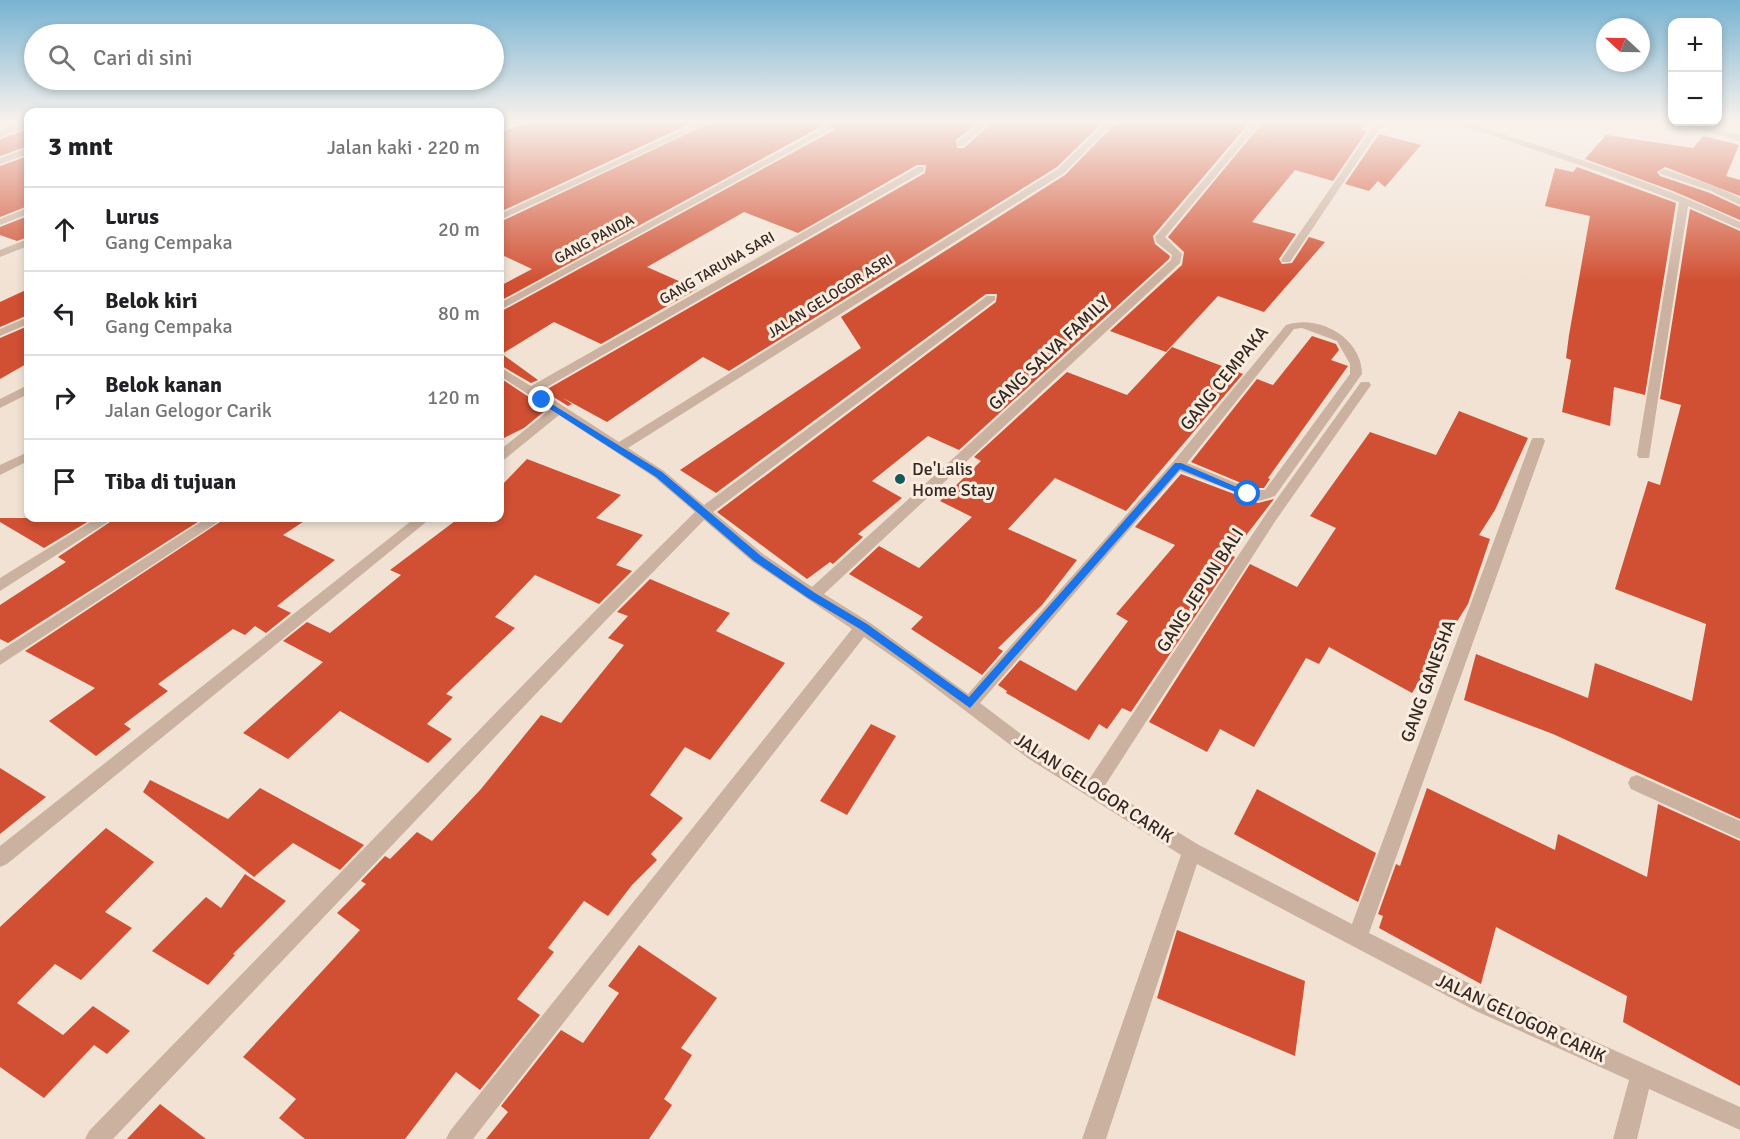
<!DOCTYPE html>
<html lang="id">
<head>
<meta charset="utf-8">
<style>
  :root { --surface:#fff; --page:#f6f6f6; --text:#202124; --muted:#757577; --line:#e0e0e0 }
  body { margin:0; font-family:Signika,sans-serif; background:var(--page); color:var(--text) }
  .controls { position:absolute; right:18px; top:18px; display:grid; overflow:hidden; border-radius:12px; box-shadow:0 3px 9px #0003 }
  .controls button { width:54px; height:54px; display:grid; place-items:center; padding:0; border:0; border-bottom:2px solid var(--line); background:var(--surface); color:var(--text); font:30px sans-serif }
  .compass { position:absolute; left:1596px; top:18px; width:54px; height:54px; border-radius:50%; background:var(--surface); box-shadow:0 3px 9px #0003; rotate:292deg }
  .stop { position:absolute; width:18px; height:18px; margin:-14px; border:4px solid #1a73e8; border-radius:50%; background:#fff }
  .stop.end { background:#1a73e8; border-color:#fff; box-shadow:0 2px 6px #0008 }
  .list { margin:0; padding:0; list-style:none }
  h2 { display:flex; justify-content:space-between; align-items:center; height:78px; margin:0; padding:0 24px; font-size:26px }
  h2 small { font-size:20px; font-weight:400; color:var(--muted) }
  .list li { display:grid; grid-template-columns:39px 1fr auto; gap:18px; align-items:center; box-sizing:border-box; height:84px; padding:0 24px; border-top:2px solid var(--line) }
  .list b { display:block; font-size:22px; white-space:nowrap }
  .list p { margin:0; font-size:20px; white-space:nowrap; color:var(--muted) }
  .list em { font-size:20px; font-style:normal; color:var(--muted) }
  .icon { flex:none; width:33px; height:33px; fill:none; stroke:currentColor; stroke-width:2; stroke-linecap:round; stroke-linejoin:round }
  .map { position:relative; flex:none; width:1740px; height:1139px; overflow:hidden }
  .search { position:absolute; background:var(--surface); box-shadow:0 3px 9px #0003; left:24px; top:24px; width:480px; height:66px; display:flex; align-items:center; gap:15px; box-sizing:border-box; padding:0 21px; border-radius:33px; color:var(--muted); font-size:22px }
  .panel { position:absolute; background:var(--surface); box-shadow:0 3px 9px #0003; left:24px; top:108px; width:480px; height:414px; border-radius:12px }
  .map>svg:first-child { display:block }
  .building { fill:#d15033 }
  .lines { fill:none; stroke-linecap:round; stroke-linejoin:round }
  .minor { fill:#cbb19f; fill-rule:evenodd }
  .route { fill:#1a73e8 }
  .poi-dot { fill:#165858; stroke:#faede0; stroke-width:2 }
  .labels { text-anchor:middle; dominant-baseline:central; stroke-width:6; stroke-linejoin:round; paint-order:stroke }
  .far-street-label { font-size:15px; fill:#342823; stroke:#faede0 }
  .street-label { font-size:18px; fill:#342823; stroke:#faede0 }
  .poi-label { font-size:18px; fill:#342823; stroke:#faede0; text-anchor:start }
</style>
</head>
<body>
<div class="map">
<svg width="1740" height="1139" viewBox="0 0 1740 1139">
  <rect width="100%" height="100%" fill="#f2e2d4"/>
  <g class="building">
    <path d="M528,122H694L500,212V133Z"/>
    <path d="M712,122H979L956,140L957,148H964L993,122H1103L1057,167L729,371L703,357L607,422L563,398L572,404L568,406L544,391L925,173L926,165H917L798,233L744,212L647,267L697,289L601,344L554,322L502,354L538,380L531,383L500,365V312L836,129L826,124L500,301V286L532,269L500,254V222Z"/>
    <path d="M1117,122H1250L1153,236L1155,244L1170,256L1169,259L959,450L928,436L872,481L902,498L858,534L863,537L833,564L830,562L807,579L717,512L996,302L997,294H986L716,493L680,470L861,348L841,317L1065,175Z"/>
    <path d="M1263,122H1367L1361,130L1367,131L1333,181L1295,170L1252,222L1296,234L1279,259L1282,264L1292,263L1309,237L1325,242L1264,312L1218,296L1166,352L1110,331L1182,265L1184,252L1168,237Z"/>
    <path d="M28,129V146L0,156V139Z"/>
    <path d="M1379,134L1421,145L1385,187L1378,181L1369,191L1345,184Z"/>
    <path d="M1606,135L1693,148L1703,136L1739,145L1726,176L1740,180V196L1665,167L1657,172L1660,176L1710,193L1740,207V220L1673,191L1585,159Z"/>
    <path d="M28,156V206L0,217V166Z"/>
    <path d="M1577,167L1676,203L1645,395L1614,387L1610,426L1562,412L1571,360L1566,358L1569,335L1590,216L1545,206L1555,168L1573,172Z"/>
    <path d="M1690,209L1740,231V819L1553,734L1464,700L1476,654L1588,698L1595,663L1692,701L1706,624L1615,589L1648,481L1660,485L1681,405L1660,399Z"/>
    <path d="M28,216V237L17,241L0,235V227Z"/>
    <path d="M28,289V315L0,327V302Z"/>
    <path d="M28,326V363L0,379V338Z"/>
    <path d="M1312,336L1336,344L1339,350L1331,360L1348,366L1268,478L1270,479L1264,488H1253L1191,462L1257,379L1273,385Z"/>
    <path d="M1172,347L1243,374L1126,511L1055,478L1008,529L1077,560L1042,605L998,648L1003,651L982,675L911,629L923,617L849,574L879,546L919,568L972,517L940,501L981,461L974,457L1067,372L1127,395Z"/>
    <path d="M500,378L547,409L524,428L500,440Z"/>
    <path d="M1459,411L1528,438L1495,510L1479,535L1490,539L1468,604L1412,693L1329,647L1319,664L1306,658L1254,747L1220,729L1207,752L1149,722L1250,564L1297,587L1336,528L1310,516L1370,432L1436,455Z"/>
    <path d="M527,459L621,495L596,518L643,535L616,565L632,571L599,604L535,575L495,617L515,628L446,694L453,697L427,724L452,739L428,763L340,711L288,759L243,733L323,662L283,641L307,622L330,633L401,575L390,570L459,518H500V487Z"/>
    <path d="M1181,474L1258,503L1274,499L1231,555L1235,557L1131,712L1122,708L1107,729L1099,724L1089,740L1006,693L1007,691L998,685L1020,660L1076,691L1128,621L1116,614L1175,545L1135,527Z"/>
    <path d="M0,518H94L44,548L0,522Z"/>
    <path d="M116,518H204L8,643L0,639V605L66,562L58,557Z"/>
    <path d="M226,518H309L283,535L335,560L277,606L291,613L266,633L255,626L245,635L233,629L158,684L168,691L124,724L131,729L96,756L49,721L95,688L25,651Z"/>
    <path d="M650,579L730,613L716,631L785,663L710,760L685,747L650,795L683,818L651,854L657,860L632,885L608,916L584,901L548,948L554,952L517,999L540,1015L480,1090L456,1072L405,1139H305L279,1118L296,1099L243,1057L360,930L337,913L366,884L361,881L385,856L390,859L417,832L432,841L481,789L541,715L561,723L624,645L608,638L628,616L617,612Z"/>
    <path d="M871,724L896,736L847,815L820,801Z"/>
    <path d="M0,768L46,797L0,834Z"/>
    <path d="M150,780L228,819L260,788L364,845L340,870L293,843L254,877L143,792Z"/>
    <path d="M1427,788L1555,850L1558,834L1647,877L1658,804L1740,841V1086L1623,1022L1627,996L1496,927L1481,984L1379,928L1383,916L1378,914L1396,864L1400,866Z"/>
    <path d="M1257,789L1376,853L1358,902L1234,834Z"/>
    <path d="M106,828L154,862L105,912L132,928L81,980L55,964L17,1003L63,1035L93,1006L130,1031L107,1054L94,1045L44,1098L0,1067V927Z"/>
    <path d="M245,874L286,901L233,954L235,955L208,985L152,951L206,897L221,908Z"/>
    <path d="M1177,930L1305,981L1295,1056L1157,998Z"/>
    <path d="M639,945L717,998L681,1048L692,1055L664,1099L672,1105L649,1139H486L508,1112L501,1106L561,1030L583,1043L619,993L608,986Z"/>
    <path d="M160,1104L206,1139H127Z"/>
  </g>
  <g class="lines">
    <g class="minor">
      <path d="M28,122V127L0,137V131Z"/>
      <path d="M505,122H516L500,129V124Z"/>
      <path d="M699,122H710L500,220V214Z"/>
      <path d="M982,122H991L963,146H957V142Z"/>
      <path d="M1106,122H1115L1064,173L628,448L664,471L704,505L987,296H995V300L713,512L763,554L812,587L1171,260L1172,255L1156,242L1155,237L1253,122H1261L1165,237L1182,254L1180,263L824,594L869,622L968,694L1173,462L1286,325C1319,314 1362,338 1362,374L1275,496L1259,501L1180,471L980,703L1041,749L1090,778L1266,514L1361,382H1369L1371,385L1276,520L1104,787L1199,845L1352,924L1531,441L1533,438H1543L1545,441L1369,933L1492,995L1740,1107V1130L1649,1089L1637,1139H1613L1629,1080L1476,1011L1197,864L1106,1139H1082L1181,855L1029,759L909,668L864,637L473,1139H446L450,1131L852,629L753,562L704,520L608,618L113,1139H85L89,1131L596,610L695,512L654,477L559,415L505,459L500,460V450L551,409L500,376V367L531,386L918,167H924V171L540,391L619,442L1058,169ZM1302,328L1337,341L1350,364V374L1265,490H1253L1187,463L1294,329Z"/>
      <path d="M1376,122H1384L1290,262H1282L1281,260Z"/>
      <path d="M1452,122H1464C1558,152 1651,180 1740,222V229L1688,206L1649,458H1639L1637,455L1679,202L1597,171Z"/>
      <path d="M1674,122H1688L1740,135V141Z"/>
      <path d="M827,126L834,128L500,310V303Z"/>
      <path d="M28,148V154L0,164V158Z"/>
      <path d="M1664,169L1717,187L1740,198V205L1711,191L1661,174L1659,172Z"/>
      <path d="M28,208V214L0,225V219Z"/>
      <path d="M28,239V246L0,257V250Z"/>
      <path d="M28,317V324L0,336V329Z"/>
      <path d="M28,385V394L0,408V399Z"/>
      <path d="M28,452V461L0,475V465Z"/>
      <path d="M97,518H114L0,591V578Z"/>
      <path d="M207,518H224L0,665V651Z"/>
      <path d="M415,518H431L7,864L0,867V846Z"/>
      <path d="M1637,775L1740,821V839L1631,789L1628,783L1631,777Z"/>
    </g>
  </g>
  <linearGradient id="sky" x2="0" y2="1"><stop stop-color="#78b3d2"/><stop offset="0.43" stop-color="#f9f2ec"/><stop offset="1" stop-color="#f9f2ec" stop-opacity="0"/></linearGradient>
  <rect width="1740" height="281" fill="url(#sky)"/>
  <path class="route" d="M542,398L662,472L761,556L815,593L867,624L969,697L1175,463H1181L1253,494L1245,496L1180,469L970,708L860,629L808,598L754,561L656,477L539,402Z"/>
  <circle class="poi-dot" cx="900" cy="479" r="6"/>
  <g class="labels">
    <g class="far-street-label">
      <text transform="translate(594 239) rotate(-28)">GANG PANDA</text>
      <text transform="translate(717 268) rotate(-30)">GANG TARUNA SARI</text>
      <text transform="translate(830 296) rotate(-32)">JALAN GELOGOR ASRI</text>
    </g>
    <g class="street-label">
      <text transform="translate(1049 353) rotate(-43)">GANG SALYA FAMILY</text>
      <text transform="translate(1224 378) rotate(-51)">GANG CEMPAKA</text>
      <text transform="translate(1200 590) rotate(-57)">GANG JEPUN BALI</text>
      <text transform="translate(1428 681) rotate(-70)">GANG GANESHA</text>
      <text transform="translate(1094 788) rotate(33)">JALAN GELOGOR CARIK</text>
      <text transform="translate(1521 1018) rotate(25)">JALAN GELOGOR CARIK</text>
    </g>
    <g class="poi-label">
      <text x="912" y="469">De'Lalis<tspan x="912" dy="21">Home Stay</tspan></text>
    </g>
  </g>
</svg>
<div class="controls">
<button>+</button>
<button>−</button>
</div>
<svg class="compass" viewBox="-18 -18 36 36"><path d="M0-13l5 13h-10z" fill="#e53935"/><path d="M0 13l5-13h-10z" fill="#757577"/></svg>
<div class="stop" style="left:1248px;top:494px"></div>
<div class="stop end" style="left:542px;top:400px"></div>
<div class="search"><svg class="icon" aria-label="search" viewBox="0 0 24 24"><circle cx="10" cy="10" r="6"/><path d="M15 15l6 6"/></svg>Cari di sini</div>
<section class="panel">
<h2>3 mnt<small>Jalan kaki · 220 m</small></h2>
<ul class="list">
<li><svg class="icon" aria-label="ahead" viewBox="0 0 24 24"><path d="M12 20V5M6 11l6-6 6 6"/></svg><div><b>Lurus</b><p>Gang Cempaka</p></div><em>20 m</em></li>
<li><svg class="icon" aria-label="left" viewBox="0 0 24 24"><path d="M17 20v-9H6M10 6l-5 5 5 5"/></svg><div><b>Belok kiri</b><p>Gang Cempaka</p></div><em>80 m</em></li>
<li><svg class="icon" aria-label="right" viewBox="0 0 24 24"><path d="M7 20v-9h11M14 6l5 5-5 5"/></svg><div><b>Belok kanan</b><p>Jalan Gelogor Carik</p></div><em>120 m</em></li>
<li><svg class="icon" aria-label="arrive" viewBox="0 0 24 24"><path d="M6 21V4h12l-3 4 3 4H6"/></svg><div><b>Tiba di tujuan</b></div></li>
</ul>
</section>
</div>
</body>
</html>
